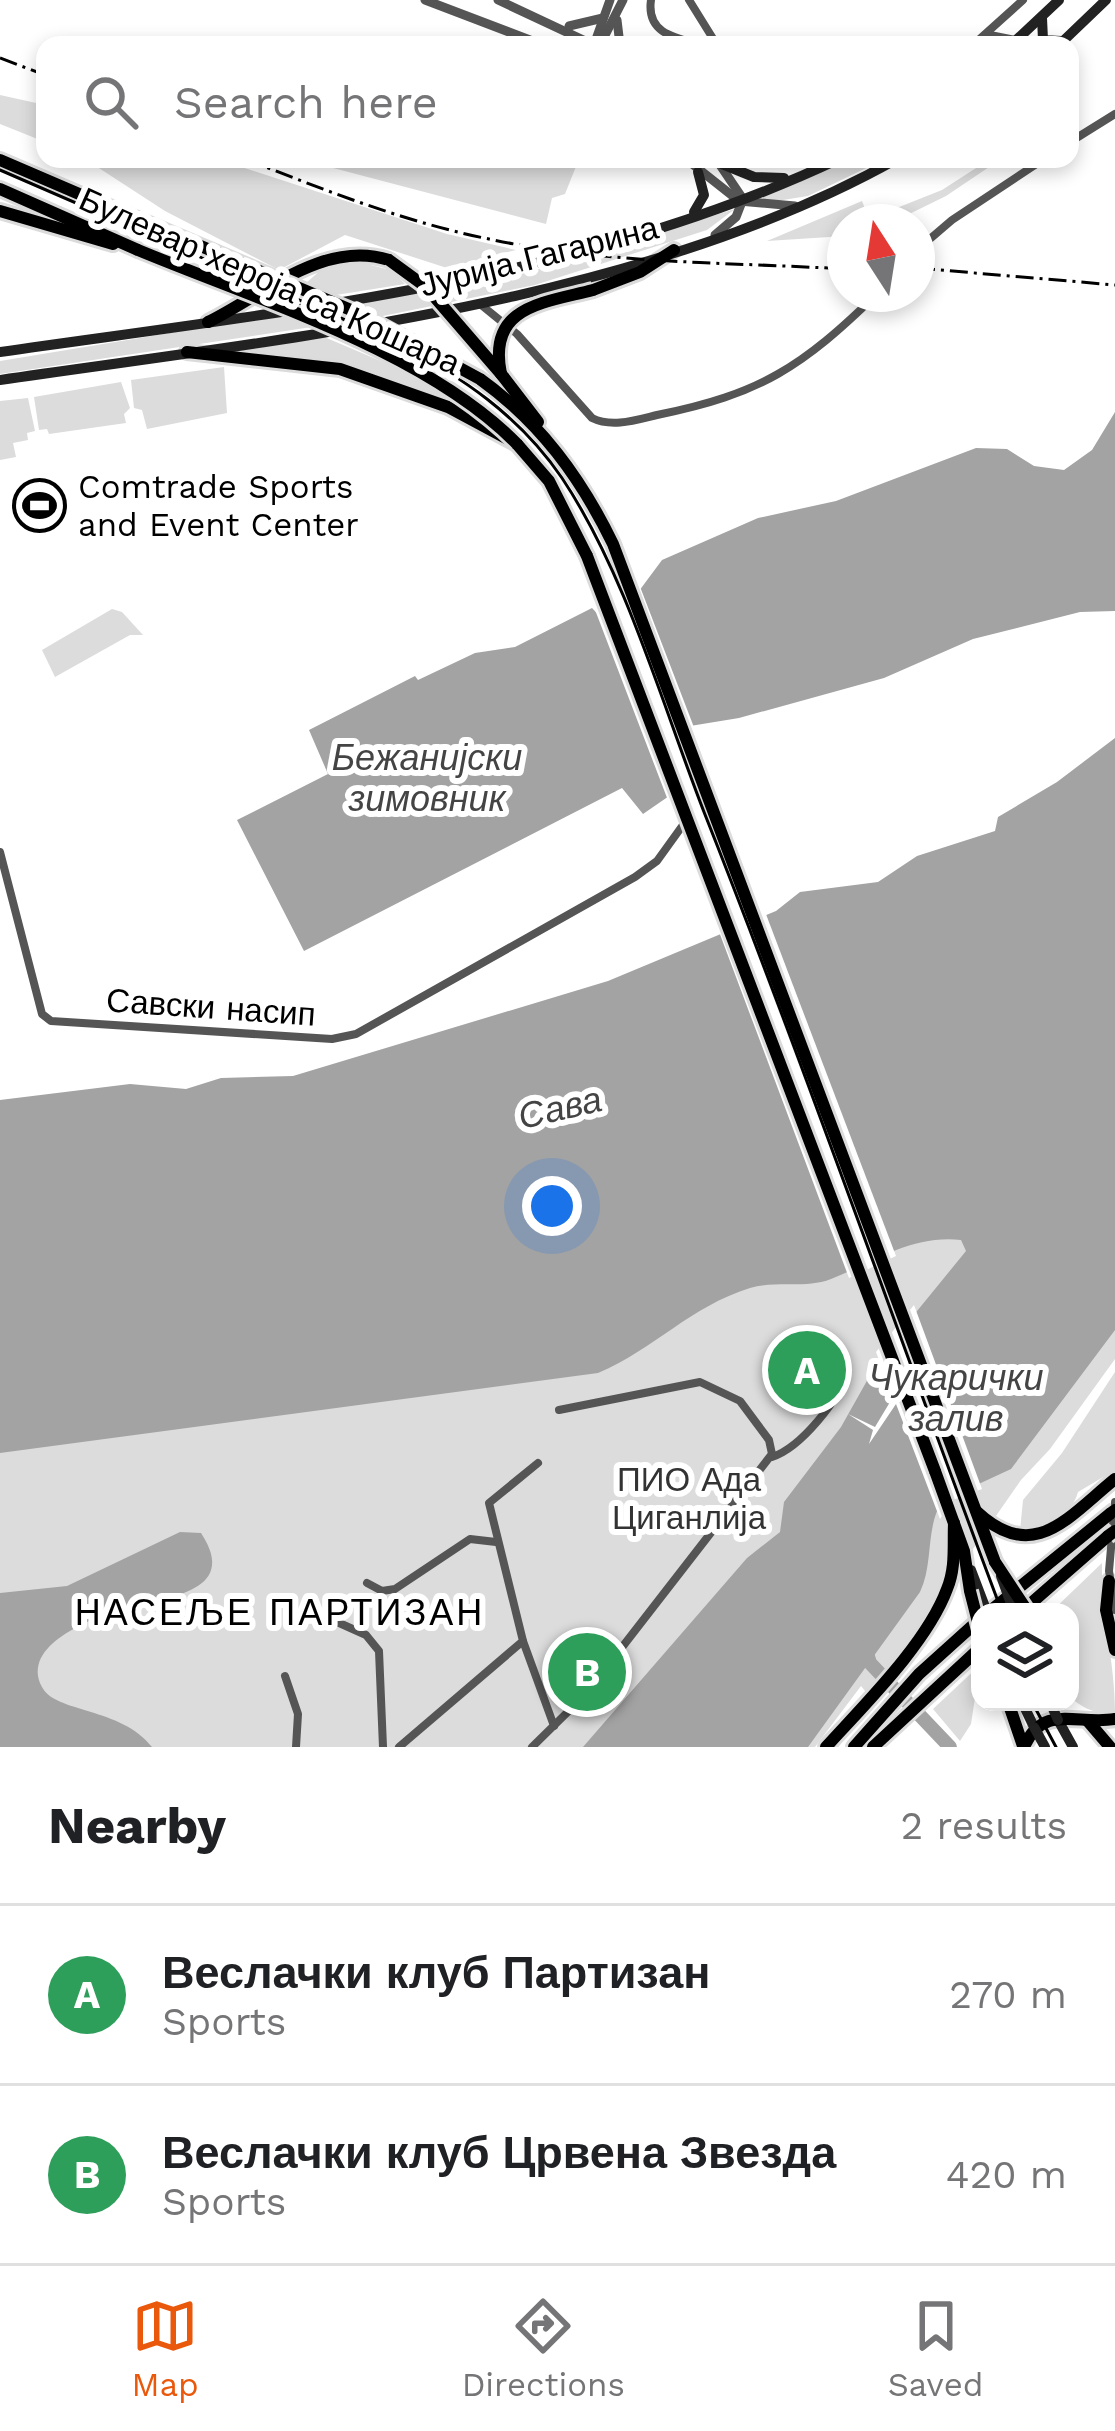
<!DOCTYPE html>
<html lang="en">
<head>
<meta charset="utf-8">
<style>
  :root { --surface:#fff; --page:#f6f6f6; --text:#202124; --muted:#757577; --line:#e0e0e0; --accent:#ea580c }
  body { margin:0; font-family:"Work Sans",sans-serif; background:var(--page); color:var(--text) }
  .controls { position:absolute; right:36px; bottom:36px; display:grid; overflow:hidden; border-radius:24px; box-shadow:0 6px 18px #0003 }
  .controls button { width:108px; height:108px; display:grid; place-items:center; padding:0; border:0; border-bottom:3px solid var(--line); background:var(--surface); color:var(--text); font:60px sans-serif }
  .compass { position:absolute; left:827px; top:204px; width:108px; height:108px; border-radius:50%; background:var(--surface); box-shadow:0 6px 18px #0003; rotate:348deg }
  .you { position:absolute; left:552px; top:1206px; width:42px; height:42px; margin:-30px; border:9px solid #fff; border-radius:50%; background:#1a73e8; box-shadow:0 0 0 18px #1a73e833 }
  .badge { display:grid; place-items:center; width:78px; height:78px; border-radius:50%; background:var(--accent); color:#fff; font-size:39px; font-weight:700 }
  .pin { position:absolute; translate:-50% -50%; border:6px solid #fff; box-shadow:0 3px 12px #0006 }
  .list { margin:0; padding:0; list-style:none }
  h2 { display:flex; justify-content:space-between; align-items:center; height:156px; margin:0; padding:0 48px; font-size:51px }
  h2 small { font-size:39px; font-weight:400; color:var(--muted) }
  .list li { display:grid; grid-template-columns:78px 1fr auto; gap:36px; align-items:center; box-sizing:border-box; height:180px; padding:0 48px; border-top:3px solid var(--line) }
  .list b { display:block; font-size:45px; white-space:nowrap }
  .list p { margin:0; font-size:39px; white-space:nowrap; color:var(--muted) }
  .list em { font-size:39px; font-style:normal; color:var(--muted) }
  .icon { flex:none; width:66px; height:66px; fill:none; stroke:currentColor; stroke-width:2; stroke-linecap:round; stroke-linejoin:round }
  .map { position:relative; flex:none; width:1115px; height:1747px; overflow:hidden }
  .search { position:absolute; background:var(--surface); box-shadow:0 6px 18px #0003; left:36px; right:36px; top:36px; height:132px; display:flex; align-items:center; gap:30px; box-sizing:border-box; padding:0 42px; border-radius:24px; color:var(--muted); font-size:45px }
  .sheet { height:516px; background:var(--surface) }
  nav { display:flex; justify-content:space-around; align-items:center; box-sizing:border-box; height:168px; border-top:3px solid var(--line); background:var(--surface); font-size:33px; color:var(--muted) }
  nav a { display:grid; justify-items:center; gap:6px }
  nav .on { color:var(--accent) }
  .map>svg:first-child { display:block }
  .green { fill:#dcdcdc }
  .water { fill:#a3a3a3 }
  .pier { fill:#fff }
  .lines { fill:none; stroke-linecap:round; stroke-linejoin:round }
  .river { stroke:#a3a3a3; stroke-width:14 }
  .primary-casing { stroke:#dbdbdb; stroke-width:18 }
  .minor { stroke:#555; stroke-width:8 }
  .tertiary { stroke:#555; stroke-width:9 }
  .secondary { stroke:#222; stroke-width:10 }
  .primary { stroke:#000; stroke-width:12 }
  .tram { stroke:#000; stroke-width:3 }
  .rail { stroke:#000; stroke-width:3; stroke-dasharray:18 6 3 6; stroke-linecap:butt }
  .primary-bridge-casing { stroke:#dbdbdb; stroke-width:18; stroke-linecap:butt }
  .secondary-bridge { stroke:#222; stroke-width:10 }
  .primary-bridge { stroke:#000; stroke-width:12 }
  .labels { text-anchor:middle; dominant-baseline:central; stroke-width:12; stroke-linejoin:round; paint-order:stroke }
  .street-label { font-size:33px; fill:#000; stroke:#fff }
  .poi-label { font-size:33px; fill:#000; stroke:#fff; text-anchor:start }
  .park-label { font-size:33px; fill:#333; stroke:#fff }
  .water-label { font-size:36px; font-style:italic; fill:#444; stroke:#fff }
  .neighbourhood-label { font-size:36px; letter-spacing:3px; fill:#000; stroke:#fff }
</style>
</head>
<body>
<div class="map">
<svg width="1115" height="1747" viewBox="0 0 1115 1747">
  <rect width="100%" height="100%" fill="#fff"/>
  <g class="green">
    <path d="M0,95L45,105V142L0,124Z"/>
    <path d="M85,159H217L447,234L516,250L447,268L345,235L279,270L165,211Z"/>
    <path d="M299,159H579L565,194L552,198L546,224Z"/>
    <path d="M852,159H885L808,196L764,203L763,197Z"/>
    <path d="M990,159H1001L946,196L893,222H845V236L767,241L862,201L869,219L942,190Z"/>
    <path d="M735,209L707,230L535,285L378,317L0,374V361L515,276Z"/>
    <path d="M354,261L391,270L405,284L336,295L306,283L321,270Z"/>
    <path d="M322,336L423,379L468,411C385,375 319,360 229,350Z"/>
    <path d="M224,367L227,413L147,429L142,410L134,408L131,380Z"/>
    <path d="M121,382L130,408L124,414L126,423L49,434L47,429L39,430L34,397Z"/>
    <path d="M28,398L35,431L27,433L28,440L13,443L16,457L0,460V401Z"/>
    <path d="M112,609L122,612L143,635H130L55,677L42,650Z"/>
    <path d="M991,1177L1115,1227V1359L1050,1449L1021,1480L870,1697L861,1686L815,1747H0V1393Z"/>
    <path d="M1115,1372V1470L1078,1492C1071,1518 1044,1527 1020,1531L1023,1500L1062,1453Z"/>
    <path d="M1102,1563C1101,1615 1115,1661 1115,1712C1098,1716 1082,1708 1070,1697V1612H1051Z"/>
    <path d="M980,1665L971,1724L960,1741L933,1709Z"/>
  </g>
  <g class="water">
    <path d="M1115,412V611L1080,612L973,639L884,678L739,718L684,727L663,741L672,794L643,814L622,788L304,951L237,820L328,774L309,730L415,676L418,680L475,653L515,647L592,608L608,625L616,622L662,560L758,518L836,501L976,448L1007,449L1034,466L1064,470L1092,450Z"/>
    <path d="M1115,738V1330L1011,1469L942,1501C925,1529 934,1562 920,1592L808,1747H583L747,1558L780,1532L784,1502L841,1427L882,1354L966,1251L961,1240C911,1235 877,1261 831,1279C806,1289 777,1280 750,1288C691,1306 653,1350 598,1373L0,1453V1100L130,1084L186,1089L221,1078L293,1076L608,981L776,911L800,892L878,882L917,856L995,831L998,817L1057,782Z"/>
    <path d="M180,1532L201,1533C242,1595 160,1597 123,1609C92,1618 20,1645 42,1687C55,1713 121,1707 152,1747H0V1593L67,1586Z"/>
  </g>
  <g class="pier">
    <path d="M639,584L695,730L662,749L676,798L669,803L592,602L610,619Z"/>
    <path d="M764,909L896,1256L849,1278L718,929Z"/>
    <path d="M914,1305L982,1489L953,1500L940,1519L896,1404L869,1444L873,1430L848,1414L875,1427L893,1397L876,1352Z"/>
  </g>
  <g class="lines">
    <path class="river" d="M865,1647L870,1663L950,1747"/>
    <defs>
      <g id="primary">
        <path d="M0,160L149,224"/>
        <path d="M0,189L138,250"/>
        <path d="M0,211L113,244"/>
        <path d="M593,290L640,272L674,250"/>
        <path d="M208,322C263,295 324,239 389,260"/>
        <path d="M187,352L340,369L448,407L517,444L549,481L587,556"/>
        <path d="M502,375L538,422"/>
        <path d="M480,379C540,422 581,478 613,544L995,1562"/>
        <path d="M935,1471L964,1551L970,1591"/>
        <path d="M977,1512C1034,1565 1069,1516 1115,1479"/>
        <path d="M1109,1581L1106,1610L1115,1650"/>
        <path d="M989,1612L1111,1513"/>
        <path d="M1021,1612L1108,1536"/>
        <path d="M1008,1702L1023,1746"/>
        <path d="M1087,1720L1110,1747"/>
        <path d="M826,1747C865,1704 927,1643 947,1589C956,1568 953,1546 954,1523"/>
        <path d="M854,1747L919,1674L980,1619"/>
        <path d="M873,1747L980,1648"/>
        <path d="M1024,1747C1044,1702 1078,1726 1115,1719"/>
      </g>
    </defs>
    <use href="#primary" class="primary-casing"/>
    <g class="minor">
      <path d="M651,0C646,34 676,38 703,45"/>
      <path d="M689,0L717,45"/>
      <path d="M990,35L1015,40"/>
      <path d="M973,45L1023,0"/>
      <path d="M1070,142L1115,114"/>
      <path d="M917,250L952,220L1044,159"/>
      <path d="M480,304L517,334L592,418C612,428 636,420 657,415C761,394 802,367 877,294"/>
      <path d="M0,852L42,1014L51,1021L332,1039L356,1034L635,877L657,861L688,818"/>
      <path d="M772,1457C800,1448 841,1399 847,1370"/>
      <path d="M1115,1502L1109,1571L1115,1610"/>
      <path d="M367,1583L382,1591L395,1589L470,1539L496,1542"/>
      <path d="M337,1622L366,1635L379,1651L383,1747"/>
      <path d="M523,1641L554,1726"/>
      <path d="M285,1676L298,1714L296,1747"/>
      <path d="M399,1747L523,1641L489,1503L538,1463"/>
      <path d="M532,1747L585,1695L772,1454L769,1440L740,1401L700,1382L559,1410"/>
    </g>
    <g class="tertiary">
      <path d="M425,0L543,45"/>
      <path d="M498,0L594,45"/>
      <path d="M617,20L620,45"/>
      <path d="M569,26L603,18"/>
      <path d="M594,45L610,0"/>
      <path d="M600,45L623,0"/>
      <path d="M686,159L739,201L795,206"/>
      <path d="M715,235L736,217L743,199L716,159"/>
    </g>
    <g class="secondary">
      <path d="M1042,18L1043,40L1061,41"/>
      <path d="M1011,45L1059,0"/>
      <path d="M1059,45L1106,0"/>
      <path d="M722,164L754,177L784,178"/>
      <path d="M694,212L704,195L698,172"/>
      <path d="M0,352C284,311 576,283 839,159"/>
      <path d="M0,380C288,338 641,303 897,159"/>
      <path d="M971,1570L987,1612"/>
      <path d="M1022,1702L1034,1727"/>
      <path d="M1058,1720L1073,1747"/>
    </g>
    <use href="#primary" class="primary"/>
    <g class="tram">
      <path d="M0,170L396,342C462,377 519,415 562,478C626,574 662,704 704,812C809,1077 902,1346 1002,1612"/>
      <path d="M1032,1702L1056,1747"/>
    </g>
    <g class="rail">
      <path d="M0,58L45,75"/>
      <path d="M245,159C325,190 404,222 489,239C604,264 727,262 845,269"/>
      <path d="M917,268L1115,285"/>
    </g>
    <defs>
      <g id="primary-bridge">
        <path d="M149,224L358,313L480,379"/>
        <path d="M138,250C258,300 426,351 517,444"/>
        <path d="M389,260L426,287L502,375"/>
        <path d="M501,374C487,306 543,303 593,290"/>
        <path d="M587,556L935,1471"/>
        <path d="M1111,1513L1115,1510"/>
        <path d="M1108,1536L1115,1531"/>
        <path d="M995,1562L1028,1612"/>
        <path d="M970,1591L980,1630"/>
      </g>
    </defs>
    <use href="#primary-bridge" class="primary-bridge-casing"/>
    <g class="secondary-bridge">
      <path d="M1001,1576L1014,1612"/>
      <path d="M1050,1702L1058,1720"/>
      <path d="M1034,1727L1045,1747"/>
    </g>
    <use href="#primary-bridge" class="primary-bridge"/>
  </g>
  <defs>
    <symbol id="stadium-ring" viewBox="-11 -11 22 22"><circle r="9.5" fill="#fff" stroke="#000" stroke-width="1.5"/><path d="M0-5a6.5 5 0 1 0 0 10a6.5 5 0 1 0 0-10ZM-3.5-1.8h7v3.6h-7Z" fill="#000"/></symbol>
  </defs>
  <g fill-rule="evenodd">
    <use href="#stadium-ring" x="10" y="476" width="59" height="59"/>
  </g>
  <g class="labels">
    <g class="street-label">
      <text transform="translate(539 256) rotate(-14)">Јурија Гагарина</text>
      <text transform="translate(270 281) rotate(24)">Булевар хероја са Кошара</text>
      <text transform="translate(211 1007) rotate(4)">Савски насип</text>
    </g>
    <g class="poi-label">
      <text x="78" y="486">Comtrade Sports<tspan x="78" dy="38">and Event Center</tspan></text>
    </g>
    <g class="park-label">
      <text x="689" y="1479">ПИО Ада<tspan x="689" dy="38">Циганлија</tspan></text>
    </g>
    <g class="water-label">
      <text x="427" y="758">Бежанијски<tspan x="427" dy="41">зимовник</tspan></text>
      <text transform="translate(560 1108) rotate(-13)">Сава</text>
      <text x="956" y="1378">Чукарички<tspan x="956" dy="41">залив</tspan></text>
    </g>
    <g class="neighbourhood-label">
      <text x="280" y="1613">НАСЕЉЕ ПАРТИЗАН</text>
    </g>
  </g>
</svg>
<div class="controls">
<button><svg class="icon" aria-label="layers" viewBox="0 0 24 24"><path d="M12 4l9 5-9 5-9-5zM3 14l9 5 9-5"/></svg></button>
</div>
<svg class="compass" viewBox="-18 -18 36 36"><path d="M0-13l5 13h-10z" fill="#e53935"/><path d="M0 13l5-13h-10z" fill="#757577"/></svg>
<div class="you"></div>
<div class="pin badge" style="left:807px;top:1370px;background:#2e9e5b">A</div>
<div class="pin badge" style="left:587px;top:1672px;background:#2e9e5b">B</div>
<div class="search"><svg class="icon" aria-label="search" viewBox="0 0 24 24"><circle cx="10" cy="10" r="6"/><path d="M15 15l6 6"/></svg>Search here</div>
</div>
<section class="sheet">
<h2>Nearby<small>2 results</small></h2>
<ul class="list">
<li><span class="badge" style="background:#2e9e5b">A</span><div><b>Веслачки клуб Партизан</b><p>Sports</p></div><em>270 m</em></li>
<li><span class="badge" style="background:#2e9e5b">B</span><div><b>Веслачки клуб Црвена Звезда</b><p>Sports</p></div><em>420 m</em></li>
</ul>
</section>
<nav>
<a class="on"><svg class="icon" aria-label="map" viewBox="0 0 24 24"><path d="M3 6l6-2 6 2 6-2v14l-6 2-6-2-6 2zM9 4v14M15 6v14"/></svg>Map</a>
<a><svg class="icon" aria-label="directions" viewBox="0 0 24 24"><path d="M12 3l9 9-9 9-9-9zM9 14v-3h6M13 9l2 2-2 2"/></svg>Directions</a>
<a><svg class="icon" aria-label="saved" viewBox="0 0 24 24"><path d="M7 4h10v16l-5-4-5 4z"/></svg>Saved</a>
</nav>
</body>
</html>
